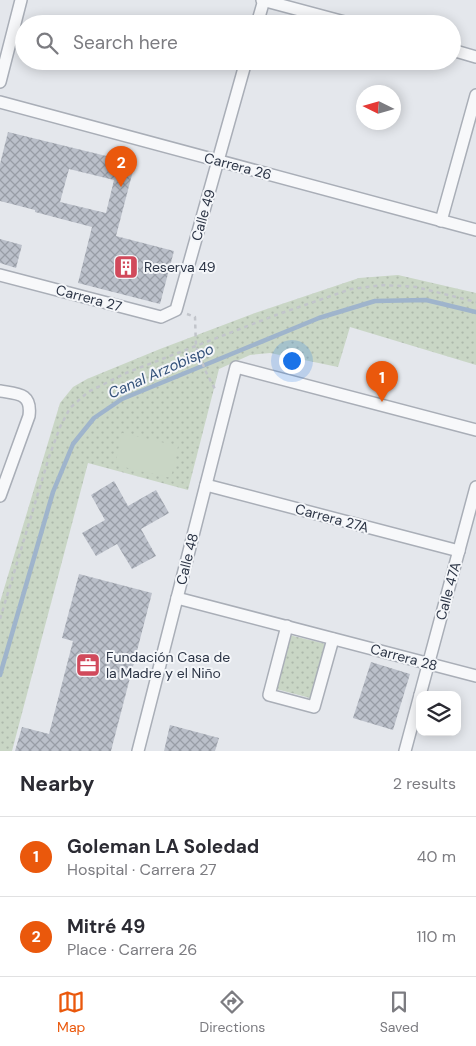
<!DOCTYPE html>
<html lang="en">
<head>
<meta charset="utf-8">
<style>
  :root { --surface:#fff; --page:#f2f2f3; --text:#2b2b33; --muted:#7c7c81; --line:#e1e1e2; --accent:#ea580c }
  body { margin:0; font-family:"DM Sans",sans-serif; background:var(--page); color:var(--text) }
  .controls { position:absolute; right:15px; bottom:15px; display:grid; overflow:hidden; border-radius:10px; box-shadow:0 2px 12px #0003 }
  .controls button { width:45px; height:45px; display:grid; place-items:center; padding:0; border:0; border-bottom:1px solid var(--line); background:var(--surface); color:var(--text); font:25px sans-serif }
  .compass { position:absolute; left:356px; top:85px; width:45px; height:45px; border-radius:50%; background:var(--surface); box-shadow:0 2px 12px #0003; rotate:275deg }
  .you { position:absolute; left:291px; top:360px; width:18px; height:18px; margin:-12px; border:4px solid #fff; border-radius:50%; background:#1a73e8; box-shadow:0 0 0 8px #1a73e833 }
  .badge { display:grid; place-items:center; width:32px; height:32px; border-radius:50%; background:var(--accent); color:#fff; font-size:16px; font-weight:700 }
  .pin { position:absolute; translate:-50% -41px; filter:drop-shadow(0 1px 2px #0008) }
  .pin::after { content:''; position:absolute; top:26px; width:18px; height:15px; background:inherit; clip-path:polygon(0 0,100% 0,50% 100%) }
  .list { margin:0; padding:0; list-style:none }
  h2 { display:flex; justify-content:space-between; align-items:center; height:65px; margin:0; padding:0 20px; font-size:21px }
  h2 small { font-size:16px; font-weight:400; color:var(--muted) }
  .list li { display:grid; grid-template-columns:32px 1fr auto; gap:15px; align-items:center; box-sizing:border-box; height:80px; padding:0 20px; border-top:1px solid var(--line) }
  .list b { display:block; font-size:19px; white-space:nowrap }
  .list p { margin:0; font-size:16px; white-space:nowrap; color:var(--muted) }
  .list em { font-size:16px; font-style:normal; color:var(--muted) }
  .icon { flex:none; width:28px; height:28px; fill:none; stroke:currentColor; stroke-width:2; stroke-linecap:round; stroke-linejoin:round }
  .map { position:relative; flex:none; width:476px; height:751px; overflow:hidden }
  .search { position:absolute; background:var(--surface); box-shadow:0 2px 12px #0003; left:15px; right:15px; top:15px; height:55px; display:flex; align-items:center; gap:12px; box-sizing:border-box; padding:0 18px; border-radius:28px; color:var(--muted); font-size:19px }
  .sheet { height:225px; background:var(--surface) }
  nav { display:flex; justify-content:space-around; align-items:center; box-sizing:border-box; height:70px; border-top:1px solid var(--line); background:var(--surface); font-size:14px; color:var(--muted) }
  nav a { display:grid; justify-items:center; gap:2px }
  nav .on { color:var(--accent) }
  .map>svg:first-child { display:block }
  .grass { fill:url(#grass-dots) }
  .garden { fill:#c9d6c5 }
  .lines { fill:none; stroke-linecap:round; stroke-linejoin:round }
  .stream { stroke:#9fb4cc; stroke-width:4.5 }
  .building { fill:url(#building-cross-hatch); fill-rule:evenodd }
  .street-casing { stroke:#a9aeb7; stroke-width:14 }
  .path { stroke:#c2c5cb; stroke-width:2.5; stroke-dasharray:4 4; stroke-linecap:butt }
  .street { stroke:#f7f8fa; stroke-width:11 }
  .labels { text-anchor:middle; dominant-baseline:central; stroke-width:4; stroke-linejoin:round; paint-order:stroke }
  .street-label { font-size:14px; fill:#2b3445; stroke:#f4f6f9 }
  .poi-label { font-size:14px; fill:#2b3445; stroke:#f4f6f9; text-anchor:start }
  .water-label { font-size:15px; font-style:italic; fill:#34527a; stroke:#f4f6f9 }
</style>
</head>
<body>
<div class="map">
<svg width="476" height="751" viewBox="0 0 476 751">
  <defs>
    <pattern id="grass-dots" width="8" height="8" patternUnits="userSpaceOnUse" patternTransform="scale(1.25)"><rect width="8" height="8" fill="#c9d6c5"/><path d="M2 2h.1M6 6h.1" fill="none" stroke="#adb8ab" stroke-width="1.8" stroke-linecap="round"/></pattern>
    <pattern id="building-cross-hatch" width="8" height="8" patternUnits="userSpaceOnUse" patternTransform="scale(1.25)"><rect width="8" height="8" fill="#bbc0ca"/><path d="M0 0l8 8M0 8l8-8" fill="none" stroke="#989da6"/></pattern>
  </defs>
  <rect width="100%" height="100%" fill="#e4e7ec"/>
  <g class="grass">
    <path d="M398,275L476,293V365L350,327L338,367L270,353L250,355L219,369L188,490L88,463L12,751H0V602L60,403L73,387L87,379L160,349L255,313L359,278Z"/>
    <path d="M289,635L326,644L310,698L276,689Z"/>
  </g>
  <path class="garden" d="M122,433L178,446L171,478L115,465Z"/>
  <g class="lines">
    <path class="stream" d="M0,675L53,492L73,444L94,418L122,399L319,318L375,301L426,300L476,312"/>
  </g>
  <g class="building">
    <path d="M8,132L135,163L116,236L174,251L160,304L78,283L92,227L35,212V210L0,201V164ZM69,169L114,180L106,213L60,202Z"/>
    <path d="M0,239L22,245L16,268L0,263Z"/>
    <path d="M114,481L128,506L156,490L169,513L141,529L156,556L132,569L117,544L96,556L82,533L105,520L91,495Z"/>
    <path d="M79,574L152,593L111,751H15L22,727L49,734L73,641L62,638Z"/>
    <path d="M371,662L410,674L393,730L353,718Z"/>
    <path d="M170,725L219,738L215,751H164Z"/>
  </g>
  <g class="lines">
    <defs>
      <g id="street">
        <path d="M262,0L352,24"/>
        <path d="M257,24L264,0"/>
        <path d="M452,50L476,57"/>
        <path d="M0,82L21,0"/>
        <path d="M0,102L476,230"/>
        <path d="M441,221L476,95"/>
        <path d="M0,275L161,317L176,310L246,61"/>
        <path d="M0,391C18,394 32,393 29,416L0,496"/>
        <path d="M206,485L459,551"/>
        <path d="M177,598L476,676"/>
        <path d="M287,626L269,695L314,707L333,639"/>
        <path d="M420,695L476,487"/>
        <path d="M138,751L236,367L476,430"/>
        <path d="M405,751L420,695"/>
      </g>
    </defs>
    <use href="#street" class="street-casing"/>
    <g class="path">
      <path d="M187,314L195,317L196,347L206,372L216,391"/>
      <path d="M0,619L49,457L60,427L70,408L88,392L126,373L276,315L351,289L383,285L416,287L476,302"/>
    </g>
    <use href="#street" class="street"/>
  </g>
  <defs>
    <symbol id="building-square" viewBox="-11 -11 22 22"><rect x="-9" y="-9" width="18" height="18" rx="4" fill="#d1495b" stroke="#f4f6f9"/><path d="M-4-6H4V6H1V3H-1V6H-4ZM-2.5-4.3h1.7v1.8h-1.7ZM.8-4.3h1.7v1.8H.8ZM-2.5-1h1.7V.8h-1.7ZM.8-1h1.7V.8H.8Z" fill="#fff"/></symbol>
    <symbol id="office-square" viewBox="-11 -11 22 22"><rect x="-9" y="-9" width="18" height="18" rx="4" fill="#d1495b" stroke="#f4f6f9"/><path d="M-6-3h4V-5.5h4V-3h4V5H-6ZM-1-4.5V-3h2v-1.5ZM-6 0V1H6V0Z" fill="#fff"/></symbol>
  </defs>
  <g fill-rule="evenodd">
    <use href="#building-square" x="112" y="253" width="28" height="28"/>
    <use href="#office-square" x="74" y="651" width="28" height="28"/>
  </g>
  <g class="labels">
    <g class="street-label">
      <text transform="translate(238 166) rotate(15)">Carrera 26</text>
      <text transform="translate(203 215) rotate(-74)">Calle 49</text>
      <text transform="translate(89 298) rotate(15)">Carrera 27</text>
      <text transform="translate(332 518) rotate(15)">Carrera 27A</text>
      <text transform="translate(187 559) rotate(-76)">Calle 48</text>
      <text transform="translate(448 591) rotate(-75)">Calle 47A</text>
      <text transform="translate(404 657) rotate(15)">Carrera 28</text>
    </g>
    <g class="poi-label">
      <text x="144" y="267">Reserva 49</text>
      <text x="106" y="657">Fundación Casa de<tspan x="106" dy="16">la Madre y el Niño</tspan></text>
    </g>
    <g class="water-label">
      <text transform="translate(161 371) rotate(-24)">Canal Arzobispo</text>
    </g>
  </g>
</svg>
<div class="controls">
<button><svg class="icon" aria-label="layers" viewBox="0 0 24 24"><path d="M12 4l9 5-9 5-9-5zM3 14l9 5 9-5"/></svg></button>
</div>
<svg class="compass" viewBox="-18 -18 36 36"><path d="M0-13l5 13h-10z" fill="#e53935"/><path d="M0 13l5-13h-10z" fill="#7c7c81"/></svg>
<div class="you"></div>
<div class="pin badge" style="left:382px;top:402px">1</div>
<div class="pin badge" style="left:121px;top:187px">2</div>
<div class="search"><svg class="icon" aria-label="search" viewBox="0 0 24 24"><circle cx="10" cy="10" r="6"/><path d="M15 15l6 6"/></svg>Search here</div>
</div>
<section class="sheet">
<h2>Nearby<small>2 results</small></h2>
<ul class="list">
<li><span class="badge">1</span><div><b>Goleman LA Soledad</b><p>Hospital · Carrera 27</p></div><em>40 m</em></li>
<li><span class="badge">2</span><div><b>Mitré 49</b><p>Place · Carrera 26</p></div><em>110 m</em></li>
</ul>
</section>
<nav>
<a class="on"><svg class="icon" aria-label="map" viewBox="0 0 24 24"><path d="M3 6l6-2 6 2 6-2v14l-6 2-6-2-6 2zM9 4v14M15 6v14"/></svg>Map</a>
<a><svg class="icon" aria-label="directions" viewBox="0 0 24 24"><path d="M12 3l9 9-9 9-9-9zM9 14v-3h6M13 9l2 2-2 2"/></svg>Directions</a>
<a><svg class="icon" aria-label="saved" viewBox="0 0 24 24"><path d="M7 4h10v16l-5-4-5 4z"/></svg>Saved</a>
</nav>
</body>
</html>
